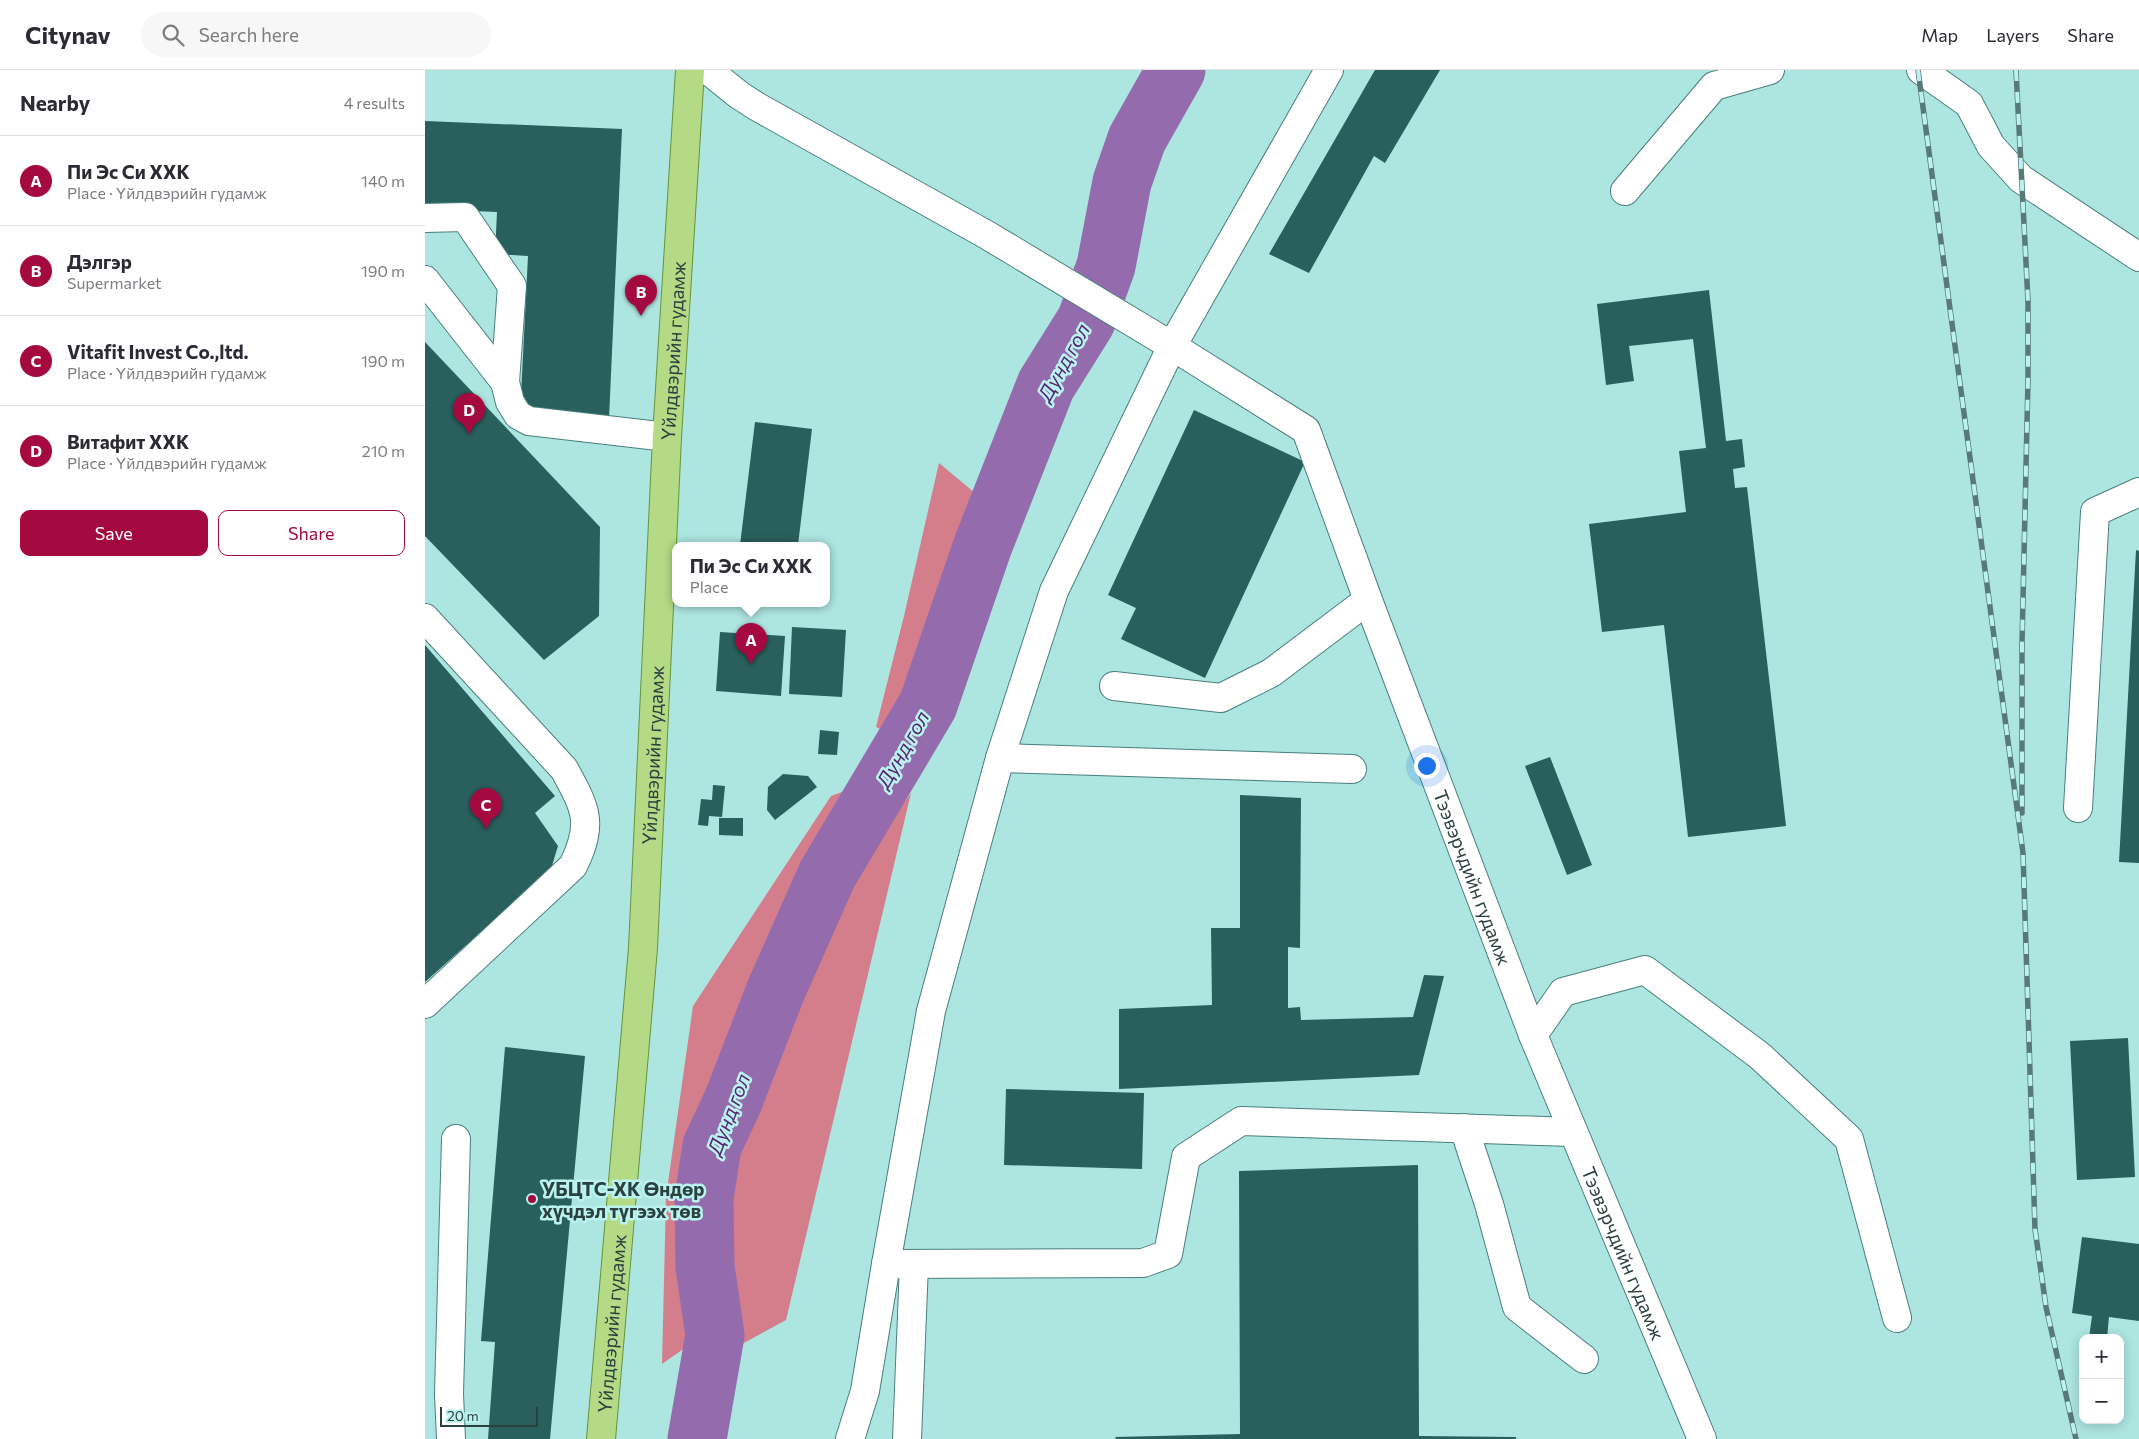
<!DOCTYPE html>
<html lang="en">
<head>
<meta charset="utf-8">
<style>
  :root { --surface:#fff; --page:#f7f7f7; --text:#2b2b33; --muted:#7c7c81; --line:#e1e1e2; --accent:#a40a3f }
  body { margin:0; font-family:Commissioner,sans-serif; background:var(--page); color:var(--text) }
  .controls { position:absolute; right:15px; bottom:15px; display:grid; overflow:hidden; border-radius:10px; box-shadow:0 2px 12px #0003 }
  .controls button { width:45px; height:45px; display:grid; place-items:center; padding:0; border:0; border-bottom:1px solid var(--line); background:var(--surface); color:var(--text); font:25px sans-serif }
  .scale { position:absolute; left:15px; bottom:12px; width:98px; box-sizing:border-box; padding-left:5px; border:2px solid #2b4140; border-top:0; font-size:14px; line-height:18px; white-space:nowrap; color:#2b4140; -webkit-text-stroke:4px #baf2ef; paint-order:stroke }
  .you { position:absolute; left:1001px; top:695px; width:18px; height:18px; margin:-12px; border:4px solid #fff; border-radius:50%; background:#1a73e8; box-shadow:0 0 0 8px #1a73e833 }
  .badge { display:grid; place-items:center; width:32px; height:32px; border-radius:50%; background:var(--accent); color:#fff; font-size:16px; font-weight:700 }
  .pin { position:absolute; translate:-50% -41px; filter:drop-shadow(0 1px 2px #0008) }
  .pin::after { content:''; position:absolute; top:26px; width:18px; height:15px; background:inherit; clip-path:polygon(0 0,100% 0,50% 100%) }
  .popup { position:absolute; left:247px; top:472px; width:158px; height:65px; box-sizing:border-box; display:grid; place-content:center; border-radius:10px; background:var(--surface); filter:drop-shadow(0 1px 4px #0005); font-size:16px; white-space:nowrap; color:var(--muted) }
  .popup b { font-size:19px; color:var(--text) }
  .popup::after { content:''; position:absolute; left:50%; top:100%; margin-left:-10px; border:10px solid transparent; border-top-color:var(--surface) }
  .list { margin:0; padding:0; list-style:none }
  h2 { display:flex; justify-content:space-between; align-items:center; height:65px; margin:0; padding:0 20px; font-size:21px }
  h2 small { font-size:16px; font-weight:400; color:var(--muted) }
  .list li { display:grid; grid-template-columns:32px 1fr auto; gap:15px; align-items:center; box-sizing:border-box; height:90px; padding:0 20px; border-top:1px solid var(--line) }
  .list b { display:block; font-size:19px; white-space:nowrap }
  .list p { margin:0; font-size:16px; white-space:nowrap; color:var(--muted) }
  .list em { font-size:16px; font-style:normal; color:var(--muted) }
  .actions { display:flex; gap:10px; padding:15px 20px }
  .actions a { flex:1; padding:11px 0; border:1px solid var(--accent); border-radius:10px; text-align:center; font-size:18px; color:var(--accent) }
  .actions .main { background:var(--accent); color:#fff }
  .icon { flex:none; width:28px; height:28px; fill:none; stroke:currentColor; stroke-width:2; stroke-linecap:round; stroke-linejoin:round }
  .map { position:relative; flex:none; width:1714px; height:1369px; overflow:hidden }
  header { display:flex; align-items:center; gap:30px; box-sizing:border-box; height:70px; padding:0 25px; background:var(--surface); border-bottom:1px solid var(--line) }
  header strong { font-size:24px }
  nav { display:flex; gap:28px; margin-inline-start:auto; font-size:18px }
  .search { width:350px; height:45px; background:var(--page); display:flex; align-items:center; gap:12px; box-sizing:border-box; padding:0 18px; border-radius:28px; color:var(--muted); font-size:19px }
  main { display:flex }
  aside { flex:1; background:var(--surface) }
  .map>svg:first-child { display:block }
  .forest { fill:#d37e8a }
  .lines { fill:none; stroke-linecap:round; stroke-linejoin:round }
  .river { stroke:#946cae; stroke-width:59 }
  .building { fill:#295f5c }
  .minor-casing { stroke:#4a7f7c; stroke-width:30 }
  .major-casing { stroke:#64953a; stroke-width:30 }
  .minor { stroke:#fff; stroke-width:28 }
  .major { stroke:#b4da86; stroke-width:28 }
  .rail-casing { stroke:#577977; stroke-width:5.5 }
  .rail { stroke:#baf2ef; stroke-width:4; stroke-dasharray:11; stroke-linecap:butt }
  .poi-dot { fill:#a40a3f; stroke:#baf2ef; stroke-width:2 }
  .labels { text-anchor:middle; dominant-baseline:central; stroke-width:5; stroke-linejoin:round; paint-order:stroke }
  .street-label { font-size:19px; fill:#2b4140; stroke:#baf2ef }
  .poi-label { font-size:19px; font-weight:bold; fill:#2b4140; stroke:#baf2ef; text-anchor:start }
  .water-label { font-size:20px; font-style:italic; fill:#572374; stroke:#baf2ef }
</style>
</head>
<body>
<header>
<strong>Citynav</strong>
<div class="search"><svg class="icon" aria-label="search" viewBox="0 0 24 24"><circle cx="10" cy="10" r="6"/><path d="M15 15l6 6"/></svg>Search here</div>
<nav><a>Map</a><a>Layers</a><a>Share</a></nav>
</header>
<main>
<aside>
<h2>Nearby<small>4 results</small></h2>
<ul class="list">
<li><span class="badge">A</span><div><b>Пи Эс Си ХХК</b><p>Place · Yйлдвэрийн гудамж</p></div><em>140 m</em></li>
<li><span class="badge">B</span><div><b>Дэлгэр</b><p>Supermarket</p></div><em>190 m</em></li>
<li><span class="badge">C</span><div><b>Vitafit Invest Co.,ltd.</b><p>Place · Yйлдвэрийн гудамж</p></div><em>190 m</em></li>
<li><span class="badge">D</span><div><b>Витафит ХХК</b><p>Place · Yйлдвэрийн гудамж</p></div><em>210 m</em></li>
</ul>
<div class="actions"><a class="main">Save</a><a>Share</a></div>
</aside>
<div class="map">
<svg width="1714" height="1369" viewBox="0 0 1714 1369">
  <rect width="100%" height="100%" fill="#ade5e1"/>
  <g class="forest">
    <path d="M514,393L550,423L520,552L472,667L451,657L479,546Z"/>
    <path d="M437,715L392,792L289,1043L267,1148L274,1268L237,1294L241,1127L268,936L406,726Z"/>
    <path d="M486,723L361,1250L306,1280L294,1143L308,1056L424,807Z"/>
  </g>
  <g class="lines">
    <path class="river" d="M272,1369L290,1265L280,1197L279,1128L287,1076L308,1031L351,920L402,805L503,635L558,475L621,315L661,251L681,196L697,112L712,69L751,0"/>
  </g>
  <g class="building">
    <path d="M950,0H1015L960,93L949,86L884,203L844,184Z"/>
    <path d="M0,51L197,59L184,349L95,345L103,186L70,184L72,142L0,139Z"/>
    <path d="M1284,220L1301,371L1317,369L1320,397L1308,399L1310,418L1322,417L1361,756L1263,767L1239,555L1177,562L1164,454L1261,442L1254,381L1281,378L1268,269L1204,276L1209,311L1181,315L1172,234Z"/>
    <path d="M0,272L175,457L174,546L119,590L0,466Z"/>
    <path d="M769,340L880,392L780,608L696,569L711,538L683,525Z"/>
    <path d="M330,352L387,359L373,475H315Z"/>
    <path d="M1711,480L1714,481V793L1694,792Z"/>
    <path d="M367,557L421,560L417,627L364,624Z"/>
    <path d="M295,562L360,566L356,626L291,621Z"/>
    <path d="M0,575L130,726L110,743L133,776L126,799L0,912Z"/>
    <path d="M395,660L414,662L412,685L393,684Z"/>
    <path d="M1125,687L1167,795L1142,805L1100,696Z"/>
    <path d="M358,704L383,706L392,717L350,750L342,740L343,717Z"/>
    <path d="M288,715L300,716L297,747L284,746L283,756L273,755L276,729L287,730Z"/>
    <path d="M815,725L876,728L875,878L863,877V938L875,937L876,950L988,947L999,905L1019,906L994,1005L694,1019V939L787,935L786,858H815Z"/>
    <path d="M294,748H318V766L294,765Z"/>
    <path d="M1703,968L1710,1107L1652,1110L1645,971Z"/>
    <path d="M80,977L160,986L125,1369H63L70,1272L56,1271Z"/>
    <path d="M581,1019L719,1023L717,1099L579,1095Z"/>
    <path d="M993,1095L994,1366L1091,1367V1369H691L690,1367L815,1364L814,1101Z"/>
    <path d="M1657,1167L1714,1174V1251L1684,1247L1682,1268H1664L1667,1246L1647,1243Z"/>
  </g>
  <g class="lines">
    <defs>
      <g id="minor">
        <path id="s1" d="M283,0L314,25L331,36L562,165L747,276L881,360L943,530L1108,965L1277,1369"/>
        <path d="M1496,0L1544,34L1566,76L1596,109L1714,187"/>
        <path d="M1200,121L1289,16L1345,0"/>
        <path d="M0,148L40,147L87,216L80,312L85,332L93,345L104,351L242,367"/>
        <path d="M0,210L80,312"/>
        <path d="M0,548L139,699C161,739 169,753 148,796L0,934"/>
        <path d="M689,616L796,628L846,603L943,530"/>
        <path d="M575,688L927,699"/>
        <path d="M1653,738L1670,442L1714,422"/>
        <path d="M1108,965L1138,922L1220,900L1335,986L1424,1069L1472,1248"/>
        <path d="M1039,1058L1064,1134L1092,1237L1159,1289"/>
        <path d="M461,1194L718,1193L743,1184L761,1087L816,1051L1148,1062"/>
        <path d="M26,1369L24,1324L31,1069"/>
        <path d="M425,1369L440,1321L461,1194L506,941L575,688L629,521L747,276L904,0"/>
        <path d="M482,1369L489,1194"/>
      </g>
      <g id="major">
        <path id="s2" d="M176,1369L218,878L242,367L265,0"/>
      </g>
    </defs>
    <use href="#minor" class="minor-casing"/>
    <use href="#major" class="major-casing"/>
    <use href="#minor" class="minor"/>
    <use href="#major" class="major"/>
    <defs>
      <g id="rail">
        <path d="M1493,0L1598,783L1610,1159L1621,1237L1651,1369"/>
        <path d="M1591,0L1603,231V309L1597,574V743"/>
      </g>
    </defs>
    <use href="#rail" class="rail-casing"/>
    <use href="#rail" class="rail"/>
  </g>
  <circle class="poi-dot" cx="107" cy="1129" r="5"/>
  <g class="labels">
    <g class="street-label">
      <text stroke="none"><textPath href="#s2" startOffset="1091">Yйлдвэрийн гудамж</textPath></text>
      <text stroke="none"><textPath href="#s2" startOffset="686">Yйлдвэрийн гудамж</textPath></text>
      <text stroke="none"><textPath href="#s1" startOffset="1176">Тээвэрчдийн гудамж</textPath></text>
      <text stroke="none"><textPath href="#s1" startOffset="1581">Тээвэрчдийн гудамж</textPath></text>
      <text stroke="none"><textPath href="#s2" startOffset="116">Yйлдвэрийн гудамж</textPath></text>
    </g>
    <g class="poi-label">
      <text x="117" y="1118">УБЦТС-ХК Өндөр<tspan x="117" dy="22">хүчдэл түгээх төв</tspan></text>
    </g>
    <g class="water-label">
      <text transform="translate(638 292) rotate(-61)">Дунд гол</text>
      <text transform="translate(477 679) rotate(-60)">Дунд гол</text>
      <text transform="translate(303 1044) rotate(-69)">Дунд гол</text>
    </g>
  </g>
</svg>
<div class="controls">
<button>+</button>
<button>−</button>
</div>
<div class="scale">20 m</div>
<div class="you"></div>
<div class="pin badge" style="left:326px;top:594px">A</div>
<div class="popup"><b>Пи Эс Си ХХК</b>Place</div>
<div class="pin badge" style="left:216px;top:246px">B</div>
<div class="pin badge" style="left:61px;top:759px">C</div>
<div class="pin badge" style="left:44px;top:364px">D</div>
</div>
</main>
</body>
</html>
